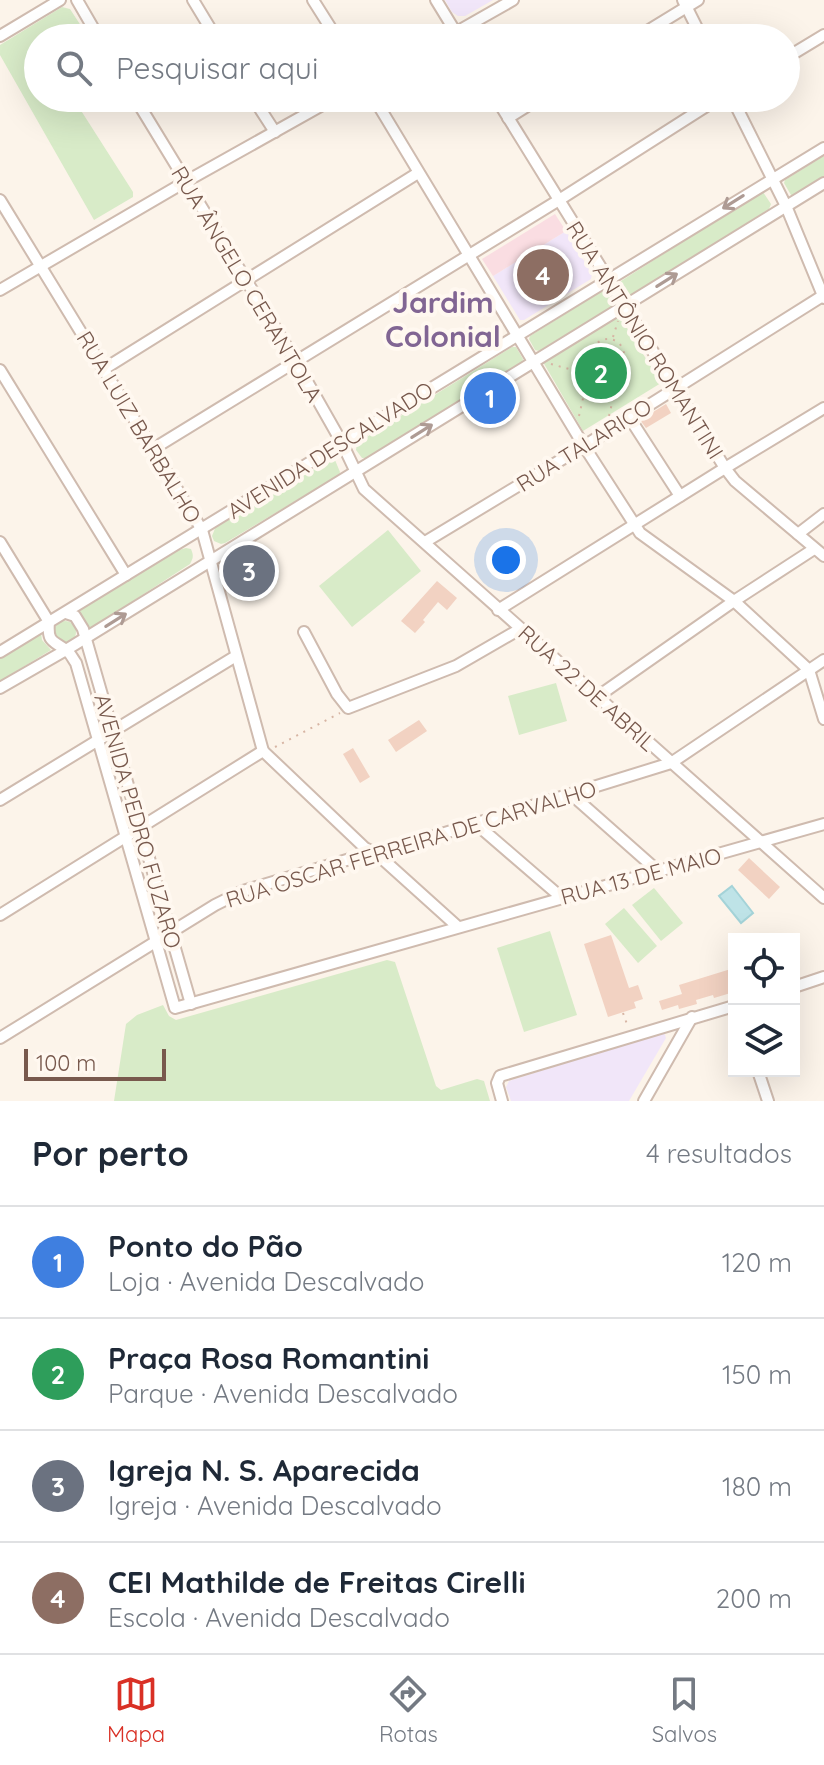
<!DOCTYPE html>
<html lang="pt">
<head>
<meta charset="utf-8">
<style>
  :root { --surface:#fff; --page:#f2f2f3; --text:#1f2937; --muted:#747a83; --line:#e0e1e3; --accent:#d93025 }
  body { margin:0; font-family:Quicksand,sans-serif; background:var(--page); color:var(--text) }
  .controls { position:absolute; right:24px; bottom:24px; display:grid; overflow:hidden; border-radius:0px; box-shadow:0 8px 32px #0002 }
  .controls button { width:72px; height:72px; display:grid; place-items:center; padding:0; border:0; border-bottom:2px solid var(--line); background:var(--surface); color:var(--text); font:40px sans-serif }
  .scale { position:absolute; left:24px; bottom:20px; width:142px; box-sizing:border-box; padding-left:8px; border:4px solid #78594d; border-top:0; font-size:22px; line-height:28px; white-space:nowrap; color:#78594d; -webkit-text-stroke:6px #fff8f0; paint-order:stroke }
  .you { position:absolute; left:506px; top:560px; width:28px; height:28px; margin:-20px; border:6px solid #fff; border-radius:50%; background:#1a73e8; box-shadow:0 0 0 12px #1a73e833 }
  .badge { display:grid; place-items:center; width:52px; height:52px; border-radius:50%; background:var(--accent); color:#fff; font-size:26px; font-weight:700 }
  .pin { position:absolute; translate:-50% -50%; border:4px solid #fff; box-shadow:0 2px 8px #0006 }
  .list { margin:0; padding:0; list-style:none }
  h2 { display:flex; justify-content:space-between; align-items:center; height:104px; margin:0; padding:0 32px; font-size:34px }
  h2 small { font-size:26px; font-weight:400; color:var(--muted) }
  .list li { display:grid; grid-template-columns:52px 1fr auto; gap:24px; align-items:center; box-sizing:border-box; height:112px; padding:0 32px; border-top:2px solid var(--line) }
  .list b { display:block; font-size:30px; white-space:nowrap }
  .list p { margin:0; font-size:26px; white-space:nowrap; color:var(--muted) }
  .list em { font-size:26px; font-style:normal; color:var(--muted) }
  .icon { flex:none; width:44px; height:44px; fill:none; stroke:currentColor; stroke-width:2; stroke-linecap:round; stroke-linejoin:round }
  .map { position:relative; flex:none; width:824px; height:1101px; overflow:hidden }
  .search { position:absolute; background:var(--surface); box-shadow:0 8px 32px #0002; left:24px; right:24px; top:24px; height:88px; display:flex; align-items:center; gap:20px; box-sizing:border-box; padding:0 28px; border-radius:44px; color:var(--muted); font-size:30px }
  .sheet { height:552px; background:var(--surface) }
  nav { display:flex; justify-content:space-around; align-items:center; box-sizing:border-box; height:112px; border-top:2px solid var(--line); background:var(--surface); font-size:22px; color:var(--muted) }
  nav a { display:grid; justify-items:center; gap:4px }
  nav .on { color:var(--accent) }
  .map>svg:first-child { display:block }
  .education { fill:#f1e6f9 }
  .medical { fill:#fadde2 }
  .green { fill:#d8ebc8 }
  .water { fill:#bee3e7; stroke:#a4d3d8; stroke-width:2 }
  .building { fill:#f2d2c2 }
  .lines { fill:none; stroke-linecap:round; stroke-linejoin:round }
  .minor-casing { stroke:#cfbbaf; stroke-width:14 }
  .path { stroke:#d7b5a4; stroke-width:2; stroke-dasharray:2 6; stroke-linecap:butt }
  .minor { stroke:#fff; stroke-width:10 }
  .oneway { stroke:#ae9b94 }
  .labels { text-anchor:middle; dominant-baseline:central; stroke-width:8; stroke-linejoin:round; paint-order:stroke }
  .street-label { font-size:22px; fill:#78594d; stroke:#fff8f0 }
  .district-label { font-size:30px; font-weight:bold; fill:#816593; stroke:#fff8f0 }
</style>
</head>
<body>
<div class="map">
<svg width="824" height="1101" viewBox="0 0 824 1101">
  <rect width="100%" height="100%" fill="#fcf4ea"/>
  <g class="education">
    <path d="M445,0H493L465,16H458L452,12Z"/>
    <path d="M566,231L592,274L591,279L524,320H520L493,276Z"/>
    <path d="M664,1032L666,1038L629,1101H511L506,1087L509,1081Z"/>
  </g>
  <path class="medical" d="M555,214L566,231L493,276L482,259Z"/>
  <g class="green">
    <path d="M62,7L70,9L89,38H38V98H73L133,192V197L94,220L0,55V45Z"/>
    <path d="M824,156V177L795,195H791L784,183L785,180Z"/>
    <path d="M763,192L771,204L769,209L630,296H626L619,285L621,281L756,195Z"/>
    <path d="M602,291L607,292L613,303V306L539,351L535,350L529,339L530,336Z"/>
    <path d="M619,315L661,383L583,431L543,362Z"/>
    <path d="M512,347H516L523,359L522,363L367,458H362L356,450L357,443Z"/>
    <path d="M330,460H335L340,472L339,475L225,543L221,544L214,541L212,536L216,526Z"/>
    <path d="M388,530L421,571L352,627L319,586Z"/>
    <path d="M186,548L191,549C194,556 193,558 190,564L93,627L89,628L79,611L179,550Z"/>
    <circle cx="65" cy="632" r="11"/>
    <path d="M41,633L42,640L51,650L0,681V658Z"/>
    <path d="M556,683L567,721L519,735L508,696Z"/>
    <path d="M654,888L683,923L661,941L632,905Z"/>
    <path d="M624,908L657,946L638,963L605,924Z"/>
    <path d="M550,931L577,1015L524,1032L497,948Z"/>
    <path d="M387,960L395,962L436,1086L441,1090L477,1079L484,1081L490,1101H114L126,1024L137,1015L163,1005L169,1016L176,1020Z"/>
  </g>
  <path class="water" d="M732,886L753,913L741,923L719,896Z"/>
  <g class="building">
    <path d="M666,404L671,413L646,428L640,420Z"/>
    <path d="M437,581L457,598L447,610L438,602L423,620L425,622L415,633L401,621Z"/>
    <path d="M419,720L427,731L396,752L388,740Z"/>
    <path d="M353,748L370,777L360,783L343,754Z"/>
    <path d="M749,858L780,887L769,899L738,870Z"/>
    <path d="M611,935L629,988L638,985L643,999L634,1002L636,1008L608,1017L584,944Z"/>
    <path d="M734,968V992L714,998L713,995L696,1000L697,1004L679,1009L678,1005L662,1010L659,1001L682,994L679,985Z"/>
  </g>
  <g class="lines">
    <defs>
      <g id="minor">
        <path d="M77,0L99,38"/>
        <path d="M193,0L216,38"/>
        <path d="M313,0L337,38"/>
        <path d="M436,0L458,36"/>
        <path d="M683,0L702,38"/>
        <path d="M0,36L60,0"/>
        <path d="M446,38L513,0"/>
        <path d="M636,38L698,0"/>
        <path d="M786,58L824,35"/>
        <path d="M135,98L296,362L342,443L364,489L824,898"/>
        <path d="M253,98L275,132"/>
        <path d="M374,98L584,446L640,533L734,601L809,670L824,719"/>
        <path d="M496,98L725,468L735,481L824,556"/>
        <path d="M732,98L786,206L824,298"/>
        <path d="M508,118L540,98"/>
        <path d="M0,200L202,530L263,751L365,848L377,854L458,927"/>
        <path d="M0,290L185,182L335,98"/>
        <path d="M104,369L418,173"/>
        <path d="M0,370L126,575"/>
        <path d="M629,417L680,496"/>
        <path d="M153,449L559,200L719,98"/>
        <path d="M798,534L824,514"/>
        <path d="M0,542L49,622C47,644 54,640 67,651C71,654 73,659 76,663L175,1008L824,824"/>
        <path d="M425,542L584,446L824,295"/>
        <path d="M498,610L725,468L824,408"/>
        <path d="M66,613L75,616L83,629L191,1004"/>
        <path d="M304,632L337,694L348,708L456,666L520,629"/>
        <path d="M0,652L824,148"/>
        <path d="M0,688L66,650L824,183"/>
        <path d="M597,697L734,601L814,549"/>
        <path d="M572,795L659,872"/>
        <path d="M0,800L236,656"/>
        <path d="M475,823L562,898"/>
        <path d="M0,915L263,751"/>
        <path d="M794,987L824,977"/>
        <path d="M0,1038L215,905L243,891L360,856L377,854L671,763L824,660"/>
        <path d="M758,1071L768,1101"/>
        <path d="M502,1101L497,1083L500,1076L734,1006"/>
        <path d="M644,1101L692,1017"/>
      </g>
    </defs>
    <use href="#minor" class="minor-casing"/>
    <g class="path">
      <path d="M613,337L618,321"/>
      <circle cx="608" cy="355" r="16"/>
      <path d="M551,364L587,374"/>
      <path d="M579,416L592,359"/>
      <path d="M609,416L621,365"/>
      <path d="M275,747L340,713"/>
      <path d="M623,1013L628,1027"/>
    </g>
    <use href="#minor" class="minor"/>
  </g>
  <defs><path id="oneway-shaft" d="M-6 0H5M1.5-3L5.5 0L1.5 3" fill="none" stroke-width="1.6" stroke-linecap="round" stroke-linejoin="round" transform="scale(2)"/></defs>
  <g class="oneway">
    <use href="#oneway-shaft" transform="translate(733 202) rotate(148)"/>
    <use href="#oneway-shaft" transform="translate(667 280) rotate(-32)"/>
    <use href="#oneway-shaft" transform="translate(422 431) rotate(-32)"/>
    <use href="#oneway-shaft" transform="translate(116 620) rotate(-32)"/>
  </g>
  <g class="labels">
    <g class="street-label">
      <text transform="translate(247 284) rotate(59)">RUA ÂNGELO CERANTOLA</text>
      <text transform="translate(645 340) rotate(58)">RUA ANTÔNIO ROMANTINI</text>
      <text transform="translate(139 427) rotate(59)">RUA LUIZ BARBALHO</text>
      <text transform="translate(584 445) rotate(-32)">RUA TALARICO</text>
      <text transform="translate(330 450) rotate(-32)">AVENIDA DESCALVADO</text>
      <text transform="translate(587 688) rotate(42)">RUA 22 DE ABRIL</text>
      <text transform="translate(138 821) rotate(74)">AVENIDA PEDRO FUZARO</text>
      <text transform="translate(411 844) rotate(-17)">RUA OSCAR FERREIRA DE CARVALHO</text>
      <text transform="translate(641 876) rotate(-15)">RUA 13 DE MAIO</text>
    </g>
    <g class="district-label">
      <text x="443" y="302">Jardim<tspan x="443" dy="34">Colonial</tspan></text>
    </g>
  </g>
</svg>
<div class="controls">
<button><svg class="icon" aria-label="locate" viewBox="0 0 24 24"><circle cx="12" cy="12" r="6"/><path d="M12 2v4M12 18v4M2 12h4M18 12h4"/></svg></button>
<button><svg class="icon" aria-label="layers" viewBox="0 0 24 24"><path d="M12 4l9 5-9 5-9-5zM3 14l9 5 9-5"/></svg></button>
</div>
<div class="scale">100 m</div>
<div class="you"></div>
<div class="pin badge" style="left:490px;top:398px;background:#3f7fe0">1</div>
<div class="pin badge" style="left:601px;top:373px;background:#2e9e5b">2</div>
<div class="pin badge" style="left:249px;top:571px;background:#6b7280">3</div>
<div class="pin badge" style="left:543px;top:275px;background:#8d6e63">4</div>
<div class="search"><svg class="icon" aria-label="search" viewBox="0 0 24 24"><circle cx="10" cy="10" r="6"/><path d="M15 15l6 6"/></svg>Pesquisar aqui</div>
</div>
<section class="sheet">
<h2>Por perto<small>4 resultados</small></h2>
<ul class="list">
<li><span class="badge" style="background:#3f7fe0">1</span><div><b>Ponto do Pão</b><p>Loja · Avenida Descalvado</p></div><em>120 m</em></li>
<li><span class="badge" style="background:#2e9e5b">2</span><div><b>Praça Rosa Romantini</b><p>Parque · Avenida Descalvado</p></div><em>150 m</em></li>
<li><span class="badge" style="background:#6b7280">3</span><div><b>Igreja N. S. Aparecida</b><p>Igreja · Avenida Descalvado</p></div><em>180 m</em></li>
<li><span class="badge" style="background:#8d6e63">4</span><div><b>CEI Mathilde de Freitas Cirelli</b><p>Escola · Avenida Descalvado</p></div><em>200 m</em></li>
</ul>
</section>
<nav>
<a class="on"><svg class="icon" aria-label="map" viewBox="0 0 24 24"><path d="M3 6l6-2 6 2 6-2v14l-6 2-6-2-6 2zM9 4v14M15 6v14"/></svg>Mapa</a>
<a><svg class="icon" aria-label="directions" viewBox="0 0 24 24"><path d="M12 3l9 9-9 9-9-9zM9 14v-3h6M13 9l2 2-2 2"/></svg>Rotas</a>
<a><svg class="icon" aria-label="saved" viewBox="0 0 24 24"><path d="M7 4h10v16l-5-4-5 4z"/></svg>Salvos</a>
</nav>
</body>
</html>
